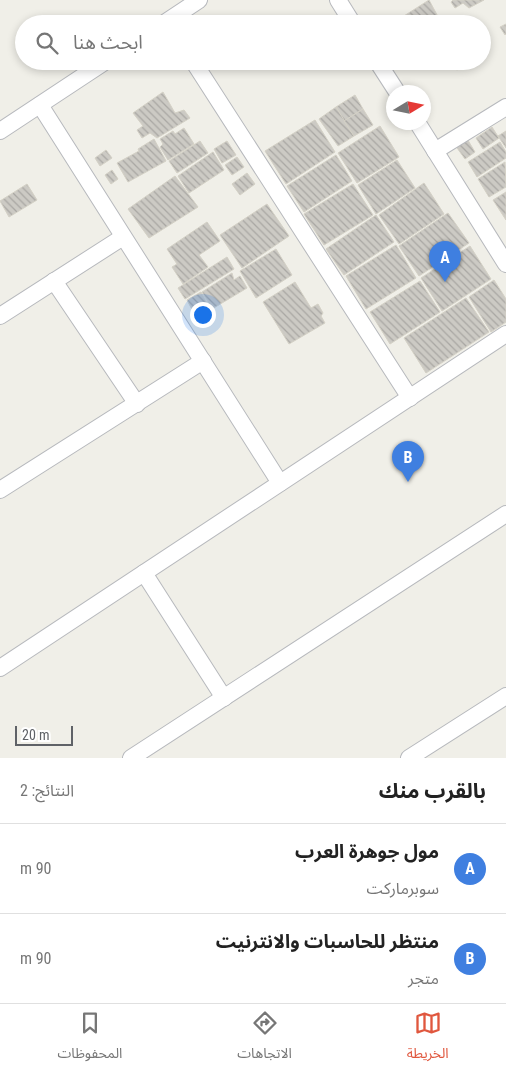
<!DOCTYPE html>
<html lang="ar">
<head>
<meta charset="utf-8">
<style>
  :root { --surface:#fff; --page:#f6f6f6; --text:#222; --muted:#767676; --line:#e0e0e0; --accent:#e0573e }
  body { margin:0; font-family:"Roboto Condensed","Noto Sans Arabic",sans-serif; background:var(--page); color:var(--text); direction:rtl }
  .compass { position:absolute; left:386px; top:85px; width:45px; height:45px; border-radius:50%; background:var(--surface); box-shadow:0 2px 8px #0003; rotate:80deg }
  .scale { position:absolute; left:15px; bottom:12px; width:58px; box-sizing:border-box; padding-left:5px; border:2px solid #5f6267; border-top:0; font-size:14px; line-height:18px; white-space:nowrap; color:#5f6267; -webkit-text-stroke:4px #fff; paint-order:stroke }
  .you { position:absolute; left:202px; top:314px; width:18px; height:18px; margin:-12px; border:4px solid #fff; border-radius:50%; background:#1a73e8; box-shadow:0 0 0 8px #1a73e833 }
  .badge { display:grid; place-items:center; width:32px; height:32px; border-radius:50%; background:var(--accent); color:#fff; font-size:16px; font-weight:700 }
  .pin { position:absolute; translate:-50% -41px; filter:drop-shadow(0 1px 2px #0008) }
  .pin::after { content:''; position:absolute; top:26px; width:18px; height:15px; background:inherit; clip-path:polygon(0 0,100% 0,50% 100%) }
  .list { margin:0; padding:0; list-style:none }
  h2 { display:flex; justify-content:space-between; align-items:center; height:65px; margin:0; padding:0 20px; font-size:21px }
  h2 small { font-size:16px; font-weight:400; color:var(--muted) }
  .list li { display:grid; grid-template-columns:32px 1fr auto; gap:15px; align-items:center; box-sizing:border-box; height:90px; padding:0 20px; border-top:1px solid var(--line) }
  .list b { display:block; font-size:19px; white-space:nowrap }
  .list p { margin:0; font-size:16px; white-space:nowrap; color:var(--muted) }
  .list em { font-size:16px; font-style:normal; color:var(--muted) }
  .icon { flex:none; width:28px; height:28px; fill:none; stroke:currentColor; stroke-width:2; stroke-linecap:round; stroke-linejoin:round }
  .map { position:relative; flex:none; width:506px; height:758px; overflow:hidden; direction:ltr }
  .search { position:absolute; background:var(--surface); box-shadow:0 2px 8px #0003; left:15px; right:15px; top:15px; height:55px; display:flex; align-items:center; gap:12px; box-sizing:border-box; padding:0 18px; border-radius:28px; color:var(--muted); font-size:19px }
  .sheet { height:245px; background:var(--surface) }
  nav { display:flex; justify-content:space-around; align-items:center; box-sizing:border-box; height:70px; border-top:1px solid var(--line); background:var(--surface); font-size:14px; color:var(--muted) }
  nav a { display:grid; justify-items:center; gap:2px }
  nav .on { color:var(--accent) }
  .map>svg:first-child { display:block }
  .building { fill:url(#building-back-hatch); stroke:#d4d1c6 }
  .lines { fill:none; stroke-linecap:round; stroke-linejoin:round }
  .street-casing { stroke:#b7b9bd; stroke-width:18 }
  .street { stroke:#fff; stroke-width:16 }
</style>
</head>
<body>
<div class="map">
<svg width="506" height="758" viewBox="0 0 506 758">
  <defs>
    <pattern id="building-back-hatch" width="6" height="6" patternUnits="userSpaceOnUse" patternTransform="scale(1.25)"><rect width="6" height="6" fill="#cccac4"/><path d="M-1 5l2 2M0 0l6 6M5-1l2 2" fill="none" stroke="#a9a7a3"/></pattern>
  </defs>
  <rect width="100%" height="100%" fill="#f0efe8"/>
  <g class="building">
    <path d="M429,0L442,24L393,23Z"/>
    <path d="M453,0H484L469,8L463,3L455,8L451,2Z"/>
    <path d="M506,24V34L505,35L500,27Z"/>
    <path d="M439,61H469L457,70L452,66L444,69Z"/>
    <path d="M163,92L175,113L184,110L190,118L157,138L150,133L142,138L137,130L143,126L133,113Z"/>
    <path d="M355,95L363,109L344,121L336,107Z"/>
    <path d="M336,107L354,136L338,146L319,119Z"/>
    <path d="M363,109L373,125L354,136L344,121Z"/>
    <path d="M315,120L335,152L286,184L265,151Z"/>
    <path d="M380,126L399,157L357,183L338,153Z"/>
    <path d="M492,127L499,138L483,149L476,138Z"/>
    <path d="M184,128L194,144L168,160L160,147L163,144L160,139L173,131L175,134Z"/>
    <path d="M506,131V148L498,136Z"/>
    <path d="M466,137L475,152L465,159L455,145Z"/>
    <path d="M154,139L166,161L128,182L117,163L139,151L138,149Z"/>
    <path d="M200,141L208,153L177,173L169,161Z"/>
    <path d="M227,141L236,155L222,163L214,149Z"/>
    <path d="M500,142L506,152V158L477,177L468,162Z"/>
    <path d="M106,150L112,158L100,166L95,158Z"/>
    <path d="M213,152L224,170L189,193L178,176Z"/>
    <path d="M336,155L352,181L304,212L287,186Z"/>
    <path d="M237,157L244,167L232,175L225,165Z"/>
    <path d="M397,160L415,188L376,214L358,185Z"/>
    <path d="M505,162L506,187L489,197L478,179Z"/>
    <path d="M112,170L118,179L111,184L105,175Z"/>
    <path d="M247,173L255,184L240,195L232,184Z"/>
    <path d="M175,176L198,207L149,238L128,209Z"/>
    <path d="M424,183L444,214L399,244L379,215Z"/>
    <path d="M27,184L37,200L9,217L0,201Z"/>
    <path d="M353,184L373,215L324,245L304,214Z"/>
    <path d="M506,192V220L493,200Z"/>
    <path d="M267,204L289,236L242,268L220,235Z"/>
    <path d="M448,213L469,243L419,276L399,246Z"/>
    <path d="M376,215L394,242L344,275L326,249Z"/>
    <path d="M207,222L220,241L199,255L208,267L183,284L172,267L177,264L167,249Z"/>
    <path d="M396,245L416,278L366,309L346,276Z"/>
    <path d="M470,246L491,279L442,311L421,278Z"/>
    <path d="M276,249L292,275L256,298L240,271Z"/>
    <path d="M227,257L234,269L185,299L178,288Z"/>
    <path d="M232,273L234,280L240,276L247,288L212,309L202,292Z"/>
    <path d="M494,280L506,299V322L491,332L469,297Z"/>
    <path d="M420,281L440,312L390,344L370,312Z"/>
    <path d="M295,282L311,308L318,304L323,313L321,316L325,323L289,344L263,302Z"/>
    <path d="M201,292L210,308L196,317L187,300Z"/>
    <path d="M466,298L489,332L426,373L404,338Z"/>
  </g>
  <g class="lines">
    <defs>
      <g id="street">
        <path d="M338,0L353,24"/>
        <path d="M163,24L199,0"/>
        <path d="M193,61L410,398"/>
        <path d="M377,61L397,92"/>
        <path d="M40,105L280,483"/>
        <path d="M417,122L506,264"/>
        <path d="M0,131L106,61"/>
        <path d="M435,151L506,107"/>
        <path d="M54,281L137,404"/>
        <path d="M0,316L123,237"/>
        <path d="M0,490L203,361"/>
        <path d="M144,573L224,698"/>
        <path d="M0,668L506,334"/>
        <path d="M131,758L506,514"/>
        <path d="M409,758L506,696"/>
      </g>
    </defs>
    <use href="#street" class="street-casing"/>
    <use href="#street" class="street"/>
  </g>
</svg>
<svg class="compass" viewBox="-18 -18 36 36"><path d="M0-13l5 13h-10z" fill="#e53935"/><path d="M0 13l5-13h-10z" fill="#767676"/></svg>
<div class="scale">20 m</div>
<div class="you"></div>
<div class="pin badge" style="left:445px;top:282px;background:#3f7fe0">A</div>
<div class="pin badge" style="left:408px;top:482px;background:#3f7fe0">B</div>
<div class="search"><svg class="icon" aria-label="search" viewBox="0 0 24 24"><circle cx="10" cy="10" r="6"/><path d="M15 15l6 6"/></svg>ابحث هنا</div>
</div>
<section class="sheet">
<h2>بالقرب منك<small>النتائج: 2</small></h2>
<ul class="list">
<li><span class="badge" style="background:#3f7fe0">A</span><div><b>مول جوهرة العرب</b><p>سوبرماركت</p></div><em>90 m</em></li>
<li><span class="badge" style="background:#3f7fe0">B</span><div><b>منتظر للحاسبات والانترنيت</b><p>متجر</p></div><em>90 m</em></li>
</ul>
</section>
<nav>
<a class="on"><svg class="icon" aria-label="map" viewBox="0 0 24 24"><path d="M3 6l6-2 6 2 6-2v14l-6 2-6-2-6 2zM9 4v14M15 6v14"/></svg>الخريطة</a>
<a><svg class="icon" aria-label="directions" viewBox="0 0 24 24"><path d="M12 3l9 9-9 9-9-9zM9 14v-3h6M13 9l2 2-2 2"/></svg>الاتجاهات</a>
<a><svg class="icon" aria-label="saved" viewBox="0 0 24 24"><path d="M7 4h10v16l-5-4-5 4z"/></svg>المحفوظات</a>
</nav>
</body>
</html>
